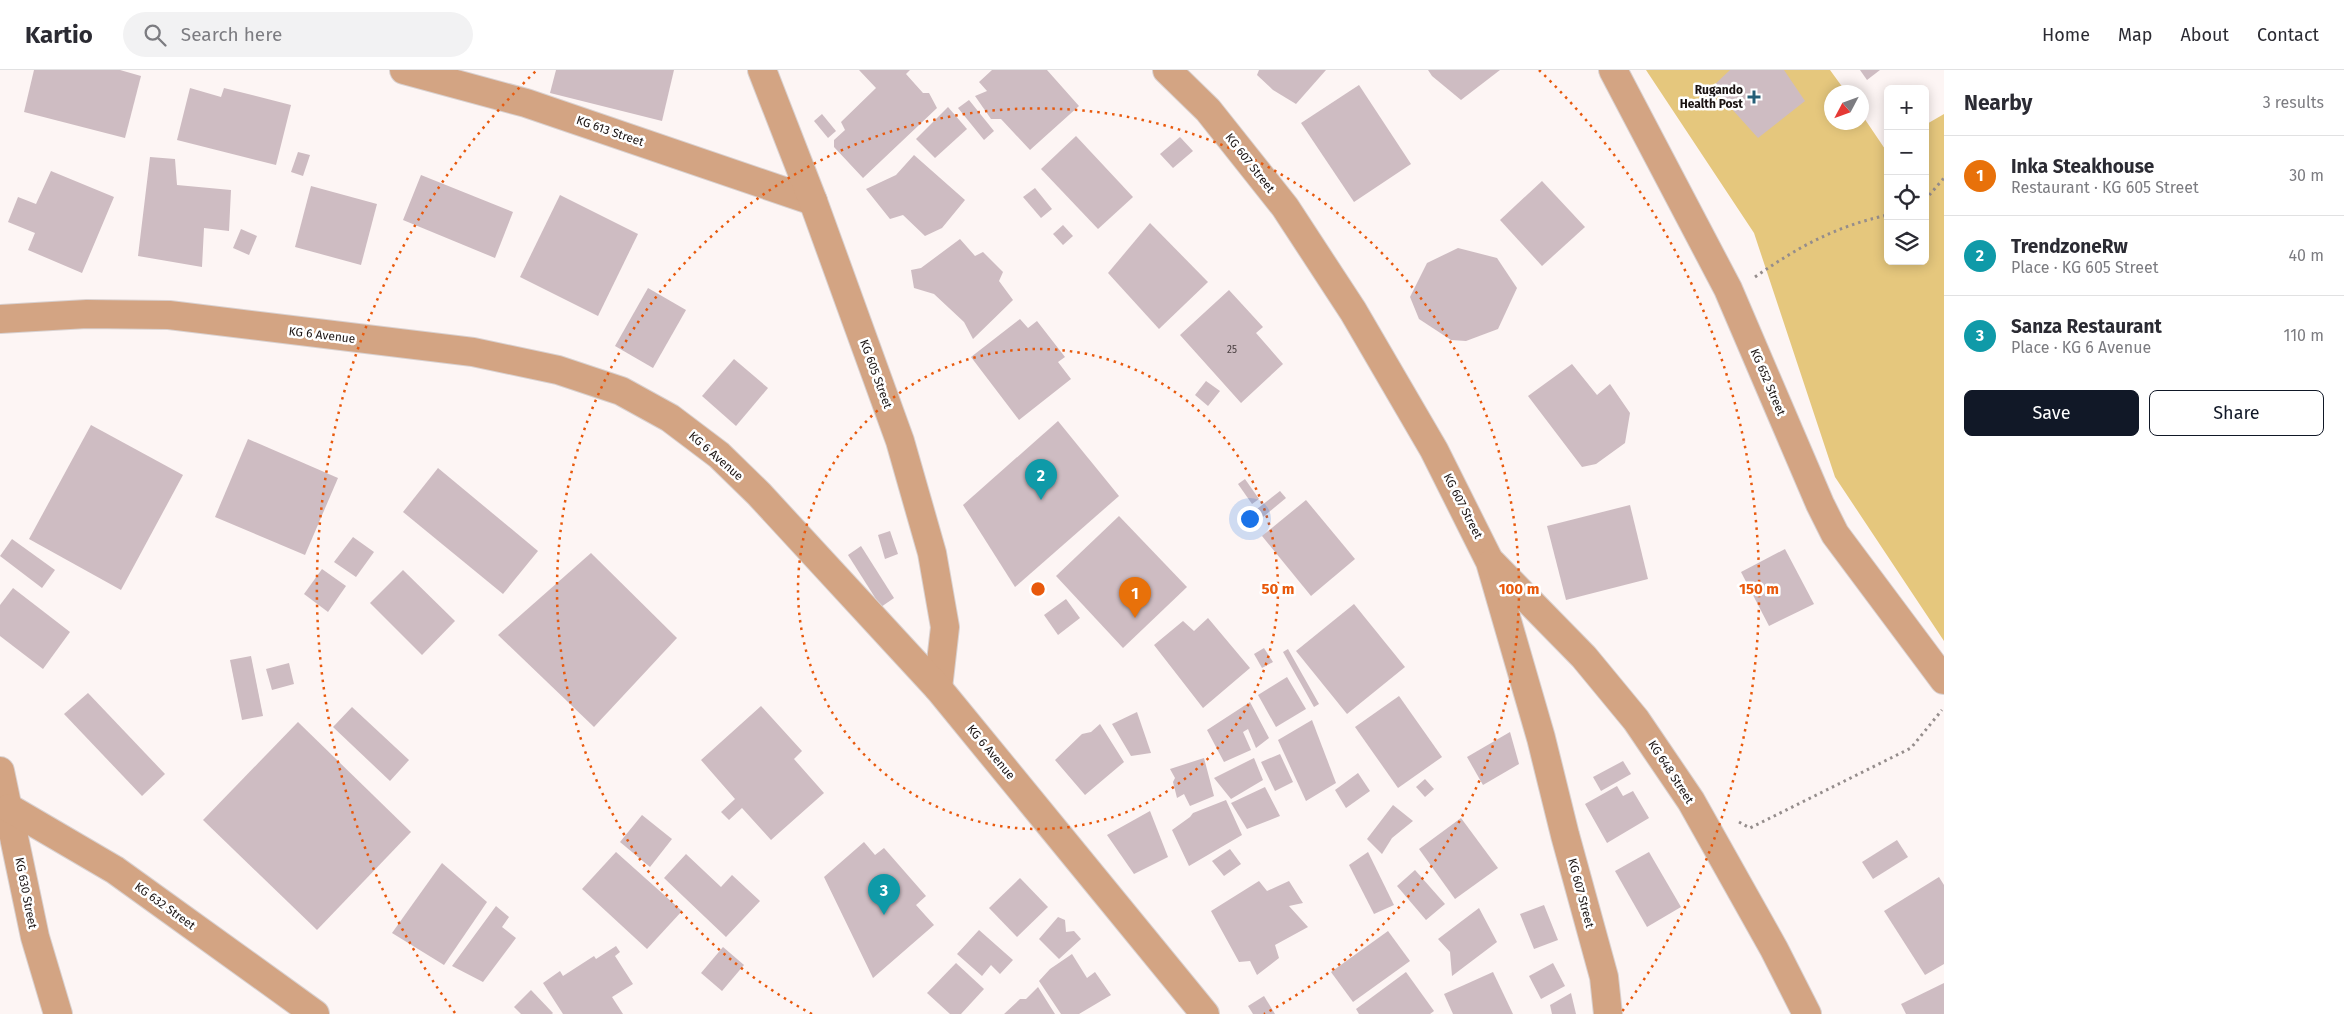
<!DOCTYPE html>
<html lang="en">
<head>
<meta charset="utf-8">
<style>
  :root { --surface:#fff; --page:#f2f2f3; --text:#2b2b33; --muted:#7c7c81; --line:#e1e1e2; --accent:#111827 }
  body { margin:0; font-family:"Fira Sans",sans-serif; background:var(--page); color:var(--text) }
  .controls { position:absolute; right:15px; top:15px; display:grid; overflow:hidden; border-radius:8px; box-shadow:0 2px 12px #0003 }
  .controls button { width:45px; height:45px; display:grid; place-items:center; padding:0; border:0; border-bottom:1px solid var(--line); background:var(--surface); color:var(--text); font:25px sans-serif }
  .compass { position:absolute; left:1824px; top:15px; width:45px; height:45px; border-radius:50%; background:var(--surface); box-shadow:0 2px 12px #0003; rotate:229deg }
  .you { position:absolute; left:1249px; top:448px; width:18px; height:18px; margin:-12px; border:4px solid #fff; border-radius:50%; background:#1a73e8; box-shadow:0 0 0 8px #1a73e833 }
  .badge { display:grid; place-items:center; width:32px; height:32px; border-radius:50%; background:var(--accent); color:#fff; font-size:16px; font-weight:700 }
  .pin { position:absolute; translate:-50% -41px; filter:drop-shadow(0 1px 2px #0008) }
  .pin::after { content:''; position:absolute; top:26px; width:18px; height:15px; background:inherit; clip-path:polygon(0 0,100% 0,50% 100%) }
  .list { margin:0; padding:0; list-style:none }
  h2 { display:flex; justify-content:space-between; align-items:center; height:65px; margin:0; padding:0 20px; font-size:21px }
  h2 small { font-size:16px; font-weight:400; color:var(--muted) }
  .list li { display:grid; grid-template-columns:32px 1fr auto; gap:15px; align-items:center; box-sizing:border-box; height:80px; padding:0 20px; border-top:1px solid var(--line) }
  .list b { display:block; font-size:19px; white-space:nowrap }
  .list p { margin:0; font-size:16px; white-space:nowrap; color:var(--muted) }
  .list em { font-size:16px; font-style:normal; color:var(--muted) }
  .actions { display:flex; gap:10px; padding:15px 20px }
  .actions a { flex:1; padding:11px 0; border:1px solid var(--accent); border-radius:8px; text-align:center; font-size:18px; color:var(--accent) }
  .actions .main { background:var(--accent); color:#fff }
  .icon { flex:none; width:28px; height:28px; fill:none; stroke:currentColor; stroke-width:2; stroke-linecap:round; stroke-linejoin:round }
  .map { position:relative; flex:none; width:1944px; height:944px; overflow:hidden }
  header { display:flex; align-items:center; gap:30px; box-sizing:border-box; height:70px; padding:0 25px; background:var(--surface); border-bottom:1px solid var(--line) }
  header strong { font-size:24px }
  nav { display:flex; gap:28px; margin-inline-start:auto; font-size:18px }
  .search { width:350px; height:45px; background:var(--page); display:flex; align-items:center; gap:12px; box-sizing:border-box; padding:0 18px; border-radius:28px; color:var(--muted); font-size:19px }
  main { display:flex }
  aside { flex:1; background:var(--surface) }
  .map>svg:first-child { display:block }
  .green { fill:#e5c77d }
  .building { fill:#cebcc2 }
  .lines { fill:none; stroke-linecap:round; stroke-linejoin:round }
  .minor-casing { stroke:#d9d1d0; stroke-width:30 }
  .path { stroke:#958d8c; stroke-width:3; stroke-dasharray:2.5 4; stroke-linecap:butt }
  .minor { stroke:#d3a483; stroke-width:28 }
  .ring { fill:none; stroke:#e8590c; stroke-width:2.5; stroke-dasharray:2.5 5 }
  .poi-dot { fill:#245e77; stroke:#fff; stroke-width:2 }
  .labels { text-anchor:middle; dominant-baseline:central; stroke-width:5; stroke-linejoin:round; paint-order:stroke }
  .number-label { font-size:10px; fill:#473d3e }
  .poi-label { font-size:12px; font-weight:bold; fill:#1a1312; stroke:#fff; text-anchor:end }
  .street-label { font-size:12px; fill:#1a1312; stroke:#fff }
  .centre { fill:#e8590c; stroke:#fff; stroke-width:2.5 }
  .ring-label { font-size:15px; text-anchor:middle; font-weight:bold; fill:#e8590c; stroke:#fff; stroke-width:5; stroke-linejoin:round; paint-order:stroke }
</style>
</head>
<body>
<header>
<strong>Kartio</strong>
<div class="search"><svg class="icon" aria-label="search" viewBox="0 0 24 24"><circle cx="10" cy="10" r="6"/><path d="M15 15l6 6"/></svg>Search here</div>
<nav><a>Home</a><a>Map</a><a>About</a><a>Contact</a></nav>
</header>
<main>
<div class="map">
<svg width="1944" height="944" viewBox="0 0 1944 944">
  <rect width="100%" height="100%" fill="#fdf5f4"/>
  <path class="green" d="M1646,0H1830L1846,22H1832V52H1862V45L1885,79L1888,77V191H1925V55L1944,44V571L1835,407L1754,163Z"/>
  <g class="building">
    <path d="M34,0H120L141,6L125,68L24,42Z"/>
    <path d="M556,0H674L662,51L550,23Z"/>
    <path d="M859,0H910L906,4L923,23H929L937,38L863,108L834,77V70L845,60L841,52L876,18Z"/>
    <path d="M992,0H1047L1079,36L1030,80L1001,49H991L975,26L987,21L979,12Z"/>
    <path d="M1259,0H1326L1296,34L1273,20L1257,5Z"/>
    <path d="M1428,0H1500L1461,30L1432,6Z"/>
    <path d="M1730,0H1784L1805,31L1758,68L1712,17Z"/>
    <path d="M1860,0H1880L1867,10Z"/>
    <path d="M1359,15L1411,94L1354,132L1301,53Z"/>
    <path d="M190,18L221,27L224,18L291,35L276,95L177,70Z"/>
    <path d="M969,30L994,61L984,70L958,38Z"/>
    <path d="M948,37L967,59L935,88L916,69Z"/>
    <path d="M822,44L836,61L828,68L814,51Z"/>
    <path d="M1076,66L1133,127L1098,159L1041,99Z"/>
    <path d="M1180,67L1193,81L1173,98L1160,84Z"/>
    <path d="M298,82L310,85L303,106L291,102Z"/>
    <path d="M914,85L965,130L942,158L925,166L903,145L890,149L866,119L896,105Z"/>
    <path d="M150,87L175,89L177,115L231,120L229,161L204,158L202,197L138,186Z"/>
    <path d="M51,101L114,127L82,203L28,180L35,163L8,152L18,127L36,134Z"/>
    <path d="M421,105L513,142L495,188L403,150Z"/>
    <path d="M1542,111L1585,157L1542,196L1500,150Z"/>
    <path d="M311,116L377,134L361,195L295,177Z"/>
    <path d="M1035,118L1052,139L1041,148L1023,127Z"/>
    <path d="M560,125L638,164L598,246L520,207Z"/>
    <path d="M1150,153L1208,212L1159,259L1108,203Z"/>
    <path d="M1063,155L1073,166L1063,175L1053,164Z"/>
    <path d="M241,159L257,166L249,185L233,178Z"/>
    <path d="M960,169L975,186L983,182L1003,202L999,211L1013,230L973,269L964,252L934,224L914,218L911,200L921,198Z"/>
    <path d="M1458,178L1497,188L1517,218L1498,259L1466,271L1451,270L1419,249L1410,227L1427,193Z"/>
    <path d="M648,218L686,240L653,298L615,276Z"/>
    <path d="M1229,220L1263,257L1256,263L1283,294L1241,333L1180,265Z"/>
    <path d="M1020,249L1028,258L1037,251L1065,287L1058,292L1071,309L1019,350L971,287Z"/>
    <path d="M734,289L768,318L736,356L702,326Z"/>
    <path d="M1572,294L1597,325L1610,314L1630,343L1625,373L1596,394L1582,397L1528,326Z"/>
    <path d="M1206,311L1220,321L1208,336L1195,325Z"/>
    <path d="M1058,351L1119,426L1015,517L963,435Z"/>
    <path d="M91,355L183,405L121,520L29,469Z"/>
    <path d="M248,369L338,408L305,485L215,447Z"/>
    <path d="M438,398L538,481L503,524L403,442Z"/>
    <path d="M1245,409L1259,429L1252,434L1238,414Z"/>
    <path d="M1280,421L1286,428L1263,447L1257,439Z"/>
    <path d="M1306,430L1355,489L1311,526L1262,466Z"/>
    <path d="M1630,435L1648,509L1566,530L1547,456Z"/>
    <path d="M1119,446L1187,517L1123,578L1056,506Z"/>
    <path d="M890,461L898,484L885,489L878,465Z"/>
    <path d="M353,467L374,482L356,507L334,492Z"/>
    <path d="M12,469L55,500L42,518L0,486Z"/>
    <path d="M861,476L894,528L881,537L848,485Z"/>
    <path d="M1785,479L1814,534L1769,556L1741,502Z"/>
    <path d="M591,483L677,568L594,657L498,565Z"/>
    <path d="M322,499L346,516L328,542L304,524Z"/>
    <path d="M403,500L455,551L422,585L370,533Z"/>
    <path d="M13,518L70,562L43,599L0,566V535Z"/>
    <path d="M1066,529L1080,548L1058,565L1044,545Z"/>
    <path d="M1354,534L1405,597L1347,644L1296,581Z"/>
    <path d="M1208,548L1250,598L1203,638L1154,575L1183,551L1194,561Z"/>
    <path d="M1264,578L1273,592L1262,598L1254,584Z"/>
    <path d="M1288,579L1319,634L1314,637L1283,582Z"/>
    <path d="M251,586L263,646L242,650L230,590Z"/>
    <path d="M289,593L294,614L272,620L266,599Z"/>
    <path d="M1287,607L1306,639L1276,657L1258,625Z"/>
    <path d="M88,623L165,704L142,726L64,644Z"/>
    <path d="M1399,626L1442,687L1398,718L1355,657Z"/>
    <path d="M1250,632L1269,668L1256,678L1248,659L1243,662L1251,680L1224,692L1207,660Z"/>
    <path d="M761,636L802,681L794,689L824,723L771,770L742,738L729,750L721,742L735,729L701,690Z"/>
    <path d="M352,637L409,690L390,711L333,657Z"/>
    <path d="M1137,642L1151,683L1131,686L1112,654Z"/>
    <path d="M1312,650L1336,713L1306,731L1278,670Z"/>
    <path d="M298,652L411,762L317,860L203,750Z"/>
    <path d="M1100,654L1124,692L1085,725L1055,690L1082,664L1091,662Z"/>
    <path d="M1510,662L1519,694L1483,715L1467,687Z"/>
    <path d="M1280,684L1293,712L1275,721L1261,692Z"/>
    <path d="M1204,688L1214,726L1190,736L1184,724L1177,728L1173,712L1175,708L1170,699Z"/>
    <path d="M1254,688L1263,710L1231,729L1214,708Z"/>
    <path d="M1623,691L1631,704L1601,721L1593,707Z"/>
    <path d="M1358,703L1370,721L1346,738L1335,720Z"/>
    <path d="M1425,709L1434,719L1425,727L1416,717Z"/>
    <path d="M1617,716L1623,726L1633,721L1649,748L1607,773L1585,734Z"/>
    <path d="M1265,717L1280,746L1247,759L1231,733Z"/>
    <path d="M1226,730L1242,765L1189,796L1172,760L1190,747L1193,743Z"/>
    <path d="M1393,735L1413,751L1392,768L1382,784L1367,769Z"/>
    <path d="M1150,741L1168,787L1134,804L1107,765Z"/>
    <path d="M642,745L672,769L650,797L620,772Z"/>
    <path d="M1461,748L1498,798L1455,829L1419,779Z"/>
    <path d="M1897,770L1908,787L1873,809L1862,792Z"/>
    <path d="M864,772L875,785L884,778L926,826L916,835L934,855L873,908L824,807Z"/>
    <path d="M1230,779L1241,794L1224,806L1212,791Z"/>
    <path d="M616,782L682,841L647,879L582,819Z"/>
    <path d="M1368,782L1394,835L1374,844L1349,795Z"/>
    <path d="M1649,782L1681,837L1647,857L1615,801Z"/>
    <path d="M686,784L721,817L732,805L760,831L726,867L664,808Z"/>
    <path d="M442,793L487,832L444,895L392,863Z"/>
    <path d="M1415,800L1445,834L1426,850L1397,816Z"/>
    <path d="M1939,807L1944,815V894L1925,905L1884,841Z"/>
    <path d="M1020,808L1048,837L1017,867L989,838Z"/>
    <path d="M1259,811L1267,821L1289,811L1303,833L1289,836L1308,857L1275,875L1279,888L1257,905L1250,891L1239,892L1211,841Z"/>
    <path d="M1544,835L1558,870L1534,879L1520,844Z"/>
    <path d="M496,836L509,847L502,857L516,868L483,912L452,896Z"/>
    <path d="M1479,838L1497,872L1452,906L1450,882L1438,869Z"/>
    <path d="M1058,847L1065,850L1066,862L1074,861L1081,869L1059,889L1039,869Z"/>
    <path d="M979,860L1013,890L1000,904L991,895L982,906L957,884Z"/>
    <path d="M1388,861L1410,891L1353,932L1331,902Z"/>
    <path d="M616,876L620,882L615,886L633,914L612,927L623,944H563L543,913L560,901L563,906L594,886L596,889Z"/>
    <path d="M723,877L744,895L722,921L701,903Z"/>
    <path d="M1072,884L1087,908L1095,902L1111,925L1079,944H1061L1039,911L1050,899Z"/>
    <path d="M956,893L984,919L961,944H950L927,923Z"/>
    <path d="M1553,893L1565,916L1541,929L1529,906Z"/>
    <path d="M1406,902L1434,941L1430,944H1359L1356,939Z"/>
    <path d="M1493,902L1513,944H1453L1444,924Z"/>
    <path d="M1944,913V944H1906L1901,934Z"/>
    <path d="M1038,917L1055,944H1004L1020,929H1026Z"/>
    <path d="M531,920L553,943L552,944H521L514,937Z"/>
    <path d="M1571,923L1576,944H1552L1550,935Z"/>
    <path d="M1264,926L1275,944H1253L1248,936Z"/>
  </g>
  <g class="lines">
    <defs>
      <g id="minor">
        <path d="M404,0L526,33L813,131"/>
        <path d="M762,0L813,131L900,371L932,483L945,557L938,618"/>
        <path d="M1167,0L1208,40L1285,137L1353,241L1434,380L1490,492L1541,668L1565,765L1604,907L1608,944"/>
        <path d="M1613,0L1728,219L1820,434L1835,464L1944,610"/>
        <path d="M0,249L87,244L169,245L473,282L558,300L621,321L670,348L719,385L759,424L938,618L1205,944"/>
        <path d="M1492,493L1584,587L1636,650L1691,731L1774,879L1807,944"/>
        <path d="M0,701L35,867L58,944"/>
        <path d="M9,738L115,800L315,944"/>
      </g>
    </defs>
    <use href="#minor" class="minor-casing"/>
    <g class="path">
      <path d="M1925,130L1944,108"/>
      <path d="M1755,207C1798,177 1836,156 1888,145"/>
      <path d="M1739,752L1750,758L1911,678L1942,640"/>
    </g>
    <use href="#minor" class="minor"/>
  </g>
  <g class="ring">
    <circle cx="1038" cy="519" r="240"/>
    <path d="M812 944A481 481 0 1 1 1264 944"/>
    <path d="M455 943A721 721 0 0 1 537 0M1539 0A721 721 0 0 1 1621 943"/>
  </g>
  <path class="poi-dot" d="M1751.5 19.5h5v5h5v5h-5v5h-5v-5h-5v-5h5z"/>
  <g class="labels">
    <g class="number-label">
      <text x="1232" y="280">25</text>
    </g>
    <g class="poi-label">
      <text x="1743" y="20">Rugando<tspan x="1743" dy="14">Health Post</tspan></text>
    </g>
    <g class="street-label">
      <text transform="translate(610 61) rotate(19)">KG 613 Street</text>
      <text transform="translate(1250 93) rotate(52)">KG 607 Street</text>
      <text transform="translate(322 265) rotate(7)">KG 6 Avenue</text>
      <text transform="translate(876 304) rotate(70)">KG 605 Street</text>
      <text transform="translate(1768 312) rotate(67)">KG 652 Street</text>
      <text transform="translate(716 386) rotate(41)">KG 6 Avenue</text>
      <text transform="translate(1463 436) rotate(63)">KG 607 Street</text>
      <text transform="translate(991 682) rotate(50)">KG 6 Avenue</text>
      <text transform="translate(1671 702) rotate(57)">KG 648 Street</text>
      <text transform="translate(26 823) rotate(79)">KG 630 Street</text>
      <text transform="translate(1581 823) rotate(75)">KG 607 Street</text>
      <text transform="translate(165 836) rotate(36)">KG 632 Street</text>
    </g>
  </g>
  <circle cx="1038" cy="519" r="8" class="centre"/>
  <g class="ring-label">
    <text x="1278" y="524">50 m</text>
    <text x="1519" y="524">100 m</text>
    <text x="1759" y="524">150 m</text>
  </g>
</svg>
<div class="controls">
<button>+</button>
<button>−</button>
<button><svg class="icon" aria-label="locate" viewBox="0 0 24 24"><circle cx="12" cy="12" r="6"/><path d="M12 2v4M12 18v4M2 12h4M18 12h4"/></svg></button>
<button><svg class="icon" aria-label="layers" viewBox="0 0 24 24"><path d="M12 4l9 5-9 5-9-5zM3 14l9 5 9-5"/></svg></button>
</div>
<svg class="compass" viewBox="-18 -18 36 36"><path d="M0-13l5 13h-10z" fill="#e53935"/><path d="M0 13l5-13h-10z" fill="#7c7c81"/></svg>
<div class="you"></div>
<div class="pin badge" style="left:1135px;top:548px;background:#e8710a">1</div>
<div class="pin badge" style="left:1041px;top:430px;background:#0f9aa8">2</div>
<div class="pin badge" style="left:884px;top:845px;background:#0f9aa8">3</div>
</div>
<aside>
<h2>Nearby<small>3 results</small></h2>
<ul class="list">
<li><span class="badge" style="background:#e8710a">1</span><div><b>Inka Steakhouse</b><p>Restaurant · KG 605 Street</p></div><em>30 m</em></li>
<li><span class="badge" style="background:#0f9aa8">2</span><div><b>TrendzoneRw</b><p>Place · KG 605 Street</p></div><em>40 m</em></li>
<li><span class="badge" style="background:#0f9aa8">3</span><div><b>Sanza Restaurant</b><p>Place · KG 6 Avenue</p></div><em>110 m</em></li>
</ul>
<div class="actions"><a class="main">Save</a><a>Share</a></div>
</aside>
</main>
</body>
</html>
